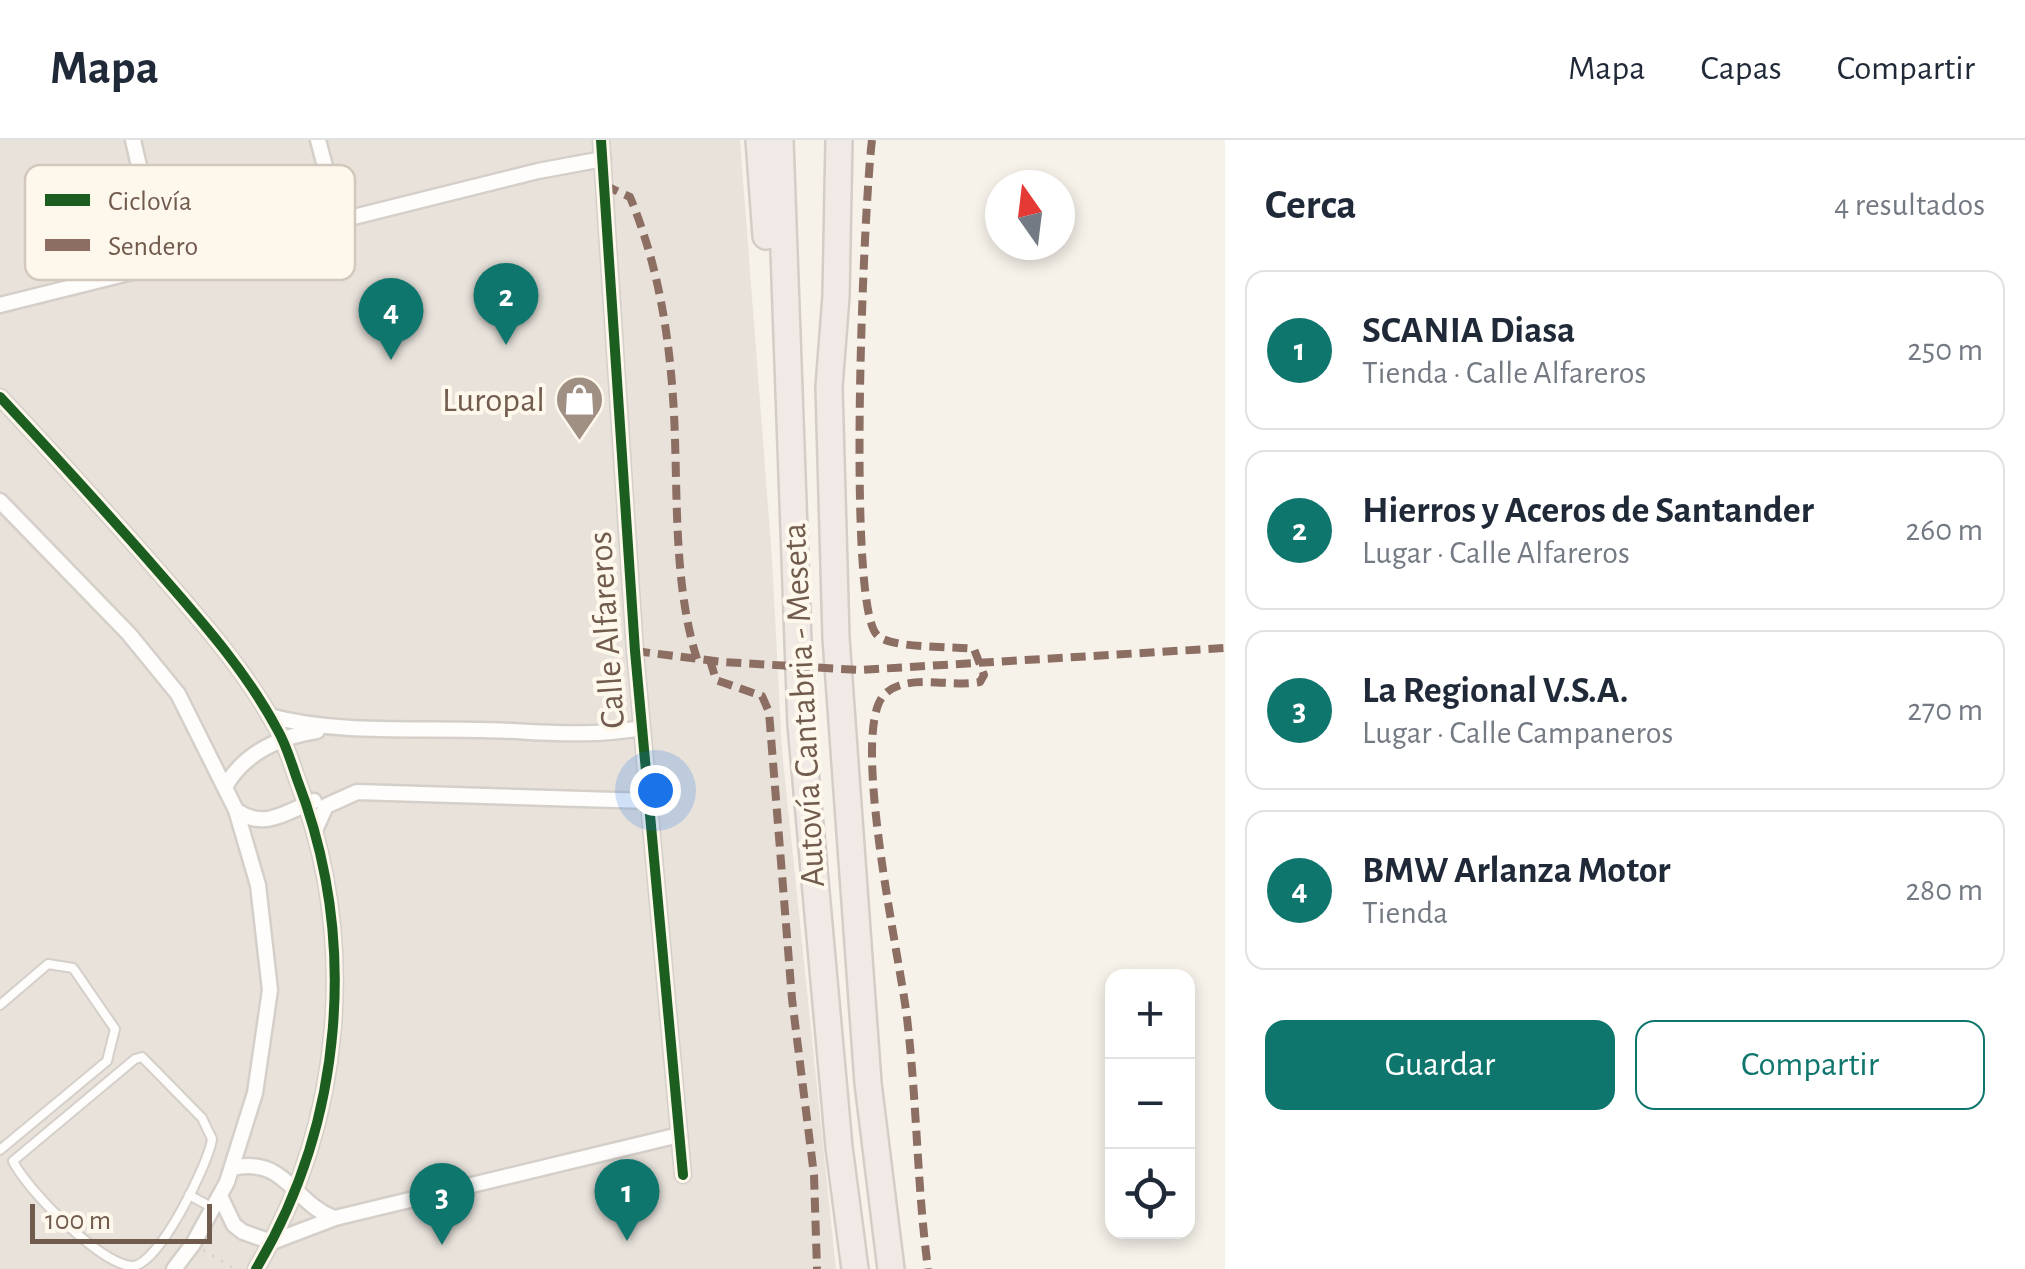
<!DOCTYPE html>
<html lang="es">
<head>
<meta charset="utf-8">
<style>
  :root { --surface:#fff; --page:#f2f2f3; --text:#1f2937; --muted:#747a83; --line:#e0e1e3; --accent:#0f766e }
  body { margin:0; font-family:"Alegreya Sans",sans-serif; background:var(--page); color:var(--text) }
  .controls { position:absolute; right:30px; bottom:30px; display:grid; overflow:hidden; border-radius:20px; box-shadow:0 5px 15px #0003 }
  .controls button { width:90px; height:90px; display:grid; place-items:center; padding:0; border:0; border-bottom:2px solid var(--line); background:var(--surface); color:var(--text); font:50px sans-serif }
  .compass { position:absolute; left:985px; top:30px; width:90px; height:90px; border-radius:50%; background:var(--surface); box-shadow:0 5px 15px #0003; rotate:346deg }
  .scale { position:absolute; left:30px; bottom:25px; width:182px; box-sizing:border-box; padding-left:10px; border:5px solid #715b4d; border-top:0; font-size:28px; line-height:35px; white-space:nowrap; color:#715b4d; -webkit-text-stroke:8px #fdf7ec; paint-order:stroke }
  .you { position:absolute; left:655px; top:650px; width:35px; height:35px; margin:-25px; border:8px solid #fff; border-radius:50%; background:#1a73e8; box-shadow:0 0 0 15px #1a73e833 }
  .badge { display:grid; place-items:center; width:65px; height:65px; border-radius:50%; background:var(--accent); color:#fff; font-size:32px; font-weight:700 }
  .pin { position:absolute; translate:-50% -82px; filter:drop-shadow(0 2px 5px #0008) }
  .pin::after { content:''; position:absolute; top:52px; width:35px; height:30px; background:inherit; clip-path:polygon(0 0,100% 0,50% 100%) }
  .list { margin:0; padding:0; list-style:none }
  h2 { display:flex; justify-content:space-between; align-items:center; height:130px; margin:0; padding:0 40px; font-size:42px }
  h2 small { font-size:32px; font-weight:400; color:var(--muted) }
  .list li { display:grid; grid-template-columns:65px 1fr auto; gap:30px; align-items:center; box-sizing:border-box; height:160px; margin:0 20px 20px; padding:0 20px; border:2px solid var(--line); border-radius:20px }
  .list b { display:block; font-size:38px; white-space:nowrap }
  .list p { margin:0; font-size:32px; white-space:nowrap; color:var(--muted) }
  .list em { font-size:32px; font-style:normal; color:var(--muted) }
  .actions { display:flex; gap:20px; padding:30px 40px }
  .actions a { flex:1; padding:22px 0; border:2px solid var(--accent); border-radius:20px; text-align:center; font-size:35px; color:var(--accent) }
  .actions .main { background:var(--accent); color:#fff }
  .icon { flex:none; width:55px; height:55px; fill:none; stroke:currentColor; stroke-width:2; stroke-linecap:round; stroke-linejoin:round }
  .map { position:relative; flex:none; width:1225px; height:1129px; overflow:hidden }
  header { display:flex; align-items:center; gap:60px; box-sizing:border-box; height:140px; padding:0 50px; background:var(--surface); border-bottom:2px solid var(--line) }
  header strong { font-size:48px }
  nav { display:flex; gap:55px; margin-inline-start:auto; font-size:35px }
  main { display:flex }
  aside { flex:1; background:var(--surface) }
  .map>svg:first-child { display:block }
  .industrial { fill:#e8e2db }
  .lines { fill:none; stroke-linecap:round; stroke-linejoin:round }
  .lane-casing { stroke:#d5cfc9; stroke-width:12 }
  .street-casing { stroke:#d5cfc9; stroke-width:19 }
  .highway-casing { stroke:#d4cdc7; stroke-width:30 }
  .path { stroke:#d7d0cb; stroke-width:2.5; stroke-dasharray:2.5 8; stroke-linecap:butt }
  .lane { stroke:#fefdfc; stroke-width:8 }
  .street { stroke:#fefdfc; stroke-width:14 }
  .highway { stroke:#f0e9e5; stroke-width:25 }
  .quiet { stroke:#8d6e63; stroke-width:8; stroke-dasharray:15 8; stroke-linecap:butt }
  .cycleway-casing { stroke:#fdf7ec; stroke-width:16 }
  .cycleway { stroke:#1b5e20; stroke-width:10 }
  .labels { text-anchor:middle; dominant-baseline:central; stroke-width:8; stroke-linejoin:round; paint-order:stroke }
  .poi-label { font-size:35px; fill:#715b4d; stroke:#fdf7ec; text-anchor:end }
  .street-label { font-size:35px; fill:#715b4d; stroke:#fdf7ec }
  .key { fill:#fdf7ec; stroke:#d3c8bc; stroke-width:2.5 }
  .key-label { font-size:28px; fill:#715b4d }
</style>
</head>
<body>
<header>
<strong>Mapa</strong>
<nav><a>Mapa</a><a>Capas</a><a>Compartir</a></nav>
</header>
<main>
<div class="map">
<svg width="1225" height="1129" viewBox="0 0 1225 1129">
  <rect width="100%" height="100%" fill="#f6f2ea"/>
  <path class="industrial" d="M0,0H740L772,418L782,610L836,1129H0Z"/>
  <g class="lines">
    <defs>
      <g id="lane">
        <path d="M0,865L48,824L73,828L115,889L107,921L0,1010"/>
        <path d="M142,917L202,978L212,999C209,1023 158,1127 132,1126C101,1125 26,1049 13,1021L135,919Z"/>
        <path d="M189,1055L213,1068"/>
      </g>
      <g id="street">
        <path d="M133,0L162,126"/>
        <path d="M318,0L340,83"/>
        <path d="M601,0L635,511L683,1035"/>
        <path d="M0,165L538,31L603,19"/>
        <path d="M0,257C55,316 110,376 163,437C205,485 247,533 277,589C286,604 291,622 297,639C359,799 344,982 256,1129"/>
        <path d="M0,361L129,494L178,554L236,670L258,745L270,850L255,953L227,1042L193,1104L174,1129"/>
        <path d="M269,576C338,594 410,588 482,590C538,591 586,598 642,588"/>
        <path d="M225,647C243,614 280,596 317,591"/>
        <path d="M237,671C265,690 286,672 314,661"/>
        <path d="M315,690L326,666L357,652L649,661"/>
        <path d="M232,1028C286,1016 292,1062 334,1078"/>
        <path d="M220,1056L234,1085L243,1092L272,1102L335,1078L679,995"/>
      </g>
      <g id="highway">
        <path d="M759,0L766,96"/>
        <path d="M780,0L801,585L839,1007L855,1129"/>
        <path d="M839,0L836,156L829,247L836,498L868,943L891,1129"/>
      </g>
    </defs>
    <use href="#lane" class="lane-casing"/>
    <use href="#street" class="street-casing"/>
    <use href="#highway" class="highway-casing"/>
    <path class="path" d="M203,1110L235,1129"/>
    <use href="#lane" class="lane"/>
    <use href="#street" class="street"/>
    <use href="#highway" class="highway"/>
    <g class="quiet">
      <path d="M872,0C864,62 846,464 877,495C890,509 952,506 974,509L984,535L980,542C952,548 905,532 884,555C849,592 901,823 907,878C917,962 917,1046 928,1129"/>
      <path d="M604,45L630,57C659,127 670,199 674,274C678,353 673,443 697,519"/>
      <path d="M635,511L723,522L860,530L1225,508"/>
      <path d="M710,520L716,540L762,556L769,572L792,859L814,1035L817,1129"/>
    </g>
    <defs>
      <g id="cycleway">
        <path d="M601,0L635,511L683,1035"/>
        <path d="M0,257C55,316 110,376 163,437C205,485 247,533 277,589C286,604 291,622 297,639C359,799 344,982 256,1129"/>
      </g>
    </defs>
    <use href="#cycleway" class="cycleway-casing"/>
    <use href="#cycleway" class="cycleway"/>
  </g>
  <defs>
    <symbol id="shop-pin" viewBox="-11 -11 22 30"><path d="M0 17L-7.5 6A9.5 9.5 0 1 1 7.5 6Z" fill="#a09084" stroke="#fdf7ec"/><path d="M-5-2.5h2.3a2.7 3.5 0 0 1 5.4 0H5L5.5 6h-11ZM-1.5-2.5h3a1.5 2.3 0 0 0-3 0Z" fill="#fff"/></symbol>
  </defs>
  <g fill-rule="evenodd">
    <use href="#shop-pin" x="552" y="232" width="55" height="75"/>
  </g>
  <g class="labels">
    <g class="poi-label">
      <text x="545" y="260">Luropal</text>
    </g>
    <g class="street-label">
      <text transform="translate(607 490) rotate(-94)">Calle Alfareros</text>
      <text transform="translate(804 565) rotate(-93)">Autovía Cantabria - Meseta</text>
    </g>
  </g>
  <rect x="25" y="25" width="330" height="115" rx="15" class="key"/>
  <rect x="45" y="54" width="45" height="12" fill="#1b5e20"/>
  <rect x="45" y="99" width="45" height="12" fill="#8d6e63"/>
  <g class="key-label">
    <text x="108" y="70">Ciclovía</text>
    <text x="108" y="115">Sendero</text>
  </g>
</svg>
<div class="controls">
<button>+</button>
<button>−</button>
<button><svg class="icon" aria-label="locate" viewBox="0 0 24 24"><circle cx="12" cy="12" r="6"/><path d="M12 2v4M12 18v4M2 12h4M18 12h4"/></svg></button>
</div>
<svg class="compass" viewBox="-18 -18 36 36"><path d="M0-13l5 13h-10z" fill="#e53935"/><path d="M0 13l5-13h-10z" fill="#747a83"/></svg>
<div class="scale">100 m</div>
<div class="you"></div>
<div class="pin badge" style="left:627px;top:1101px">1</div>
<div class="pin badge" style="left:506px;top:205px">2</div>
<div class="pin badge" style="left:442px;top:1105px">3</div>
<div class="pin badge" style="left:391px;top:220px">4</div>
</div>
<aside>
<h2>Cerca<small>4 resultados</small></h2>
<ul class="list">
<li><span class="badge">1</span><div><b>SCANIA Diasa</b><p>Tienda · Calle Alfareros</p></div><em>250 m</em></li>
<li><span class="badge">2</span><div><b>Hierros y Aceros de Santander</b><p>Lugar · Calle Alfareros</p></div><em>260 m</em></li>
<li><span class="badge">3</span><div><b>La Regional V.S.A.</b><p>Lugar · Calle Campaneros</p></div><em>270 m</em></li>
<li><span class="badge">4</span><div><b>BMW Arlanza Motor</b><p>Tienda</p></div><em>280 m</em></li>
</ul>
<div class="actions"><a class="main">Guardar</a><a>Compartir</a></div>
</aside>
</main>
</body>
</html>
